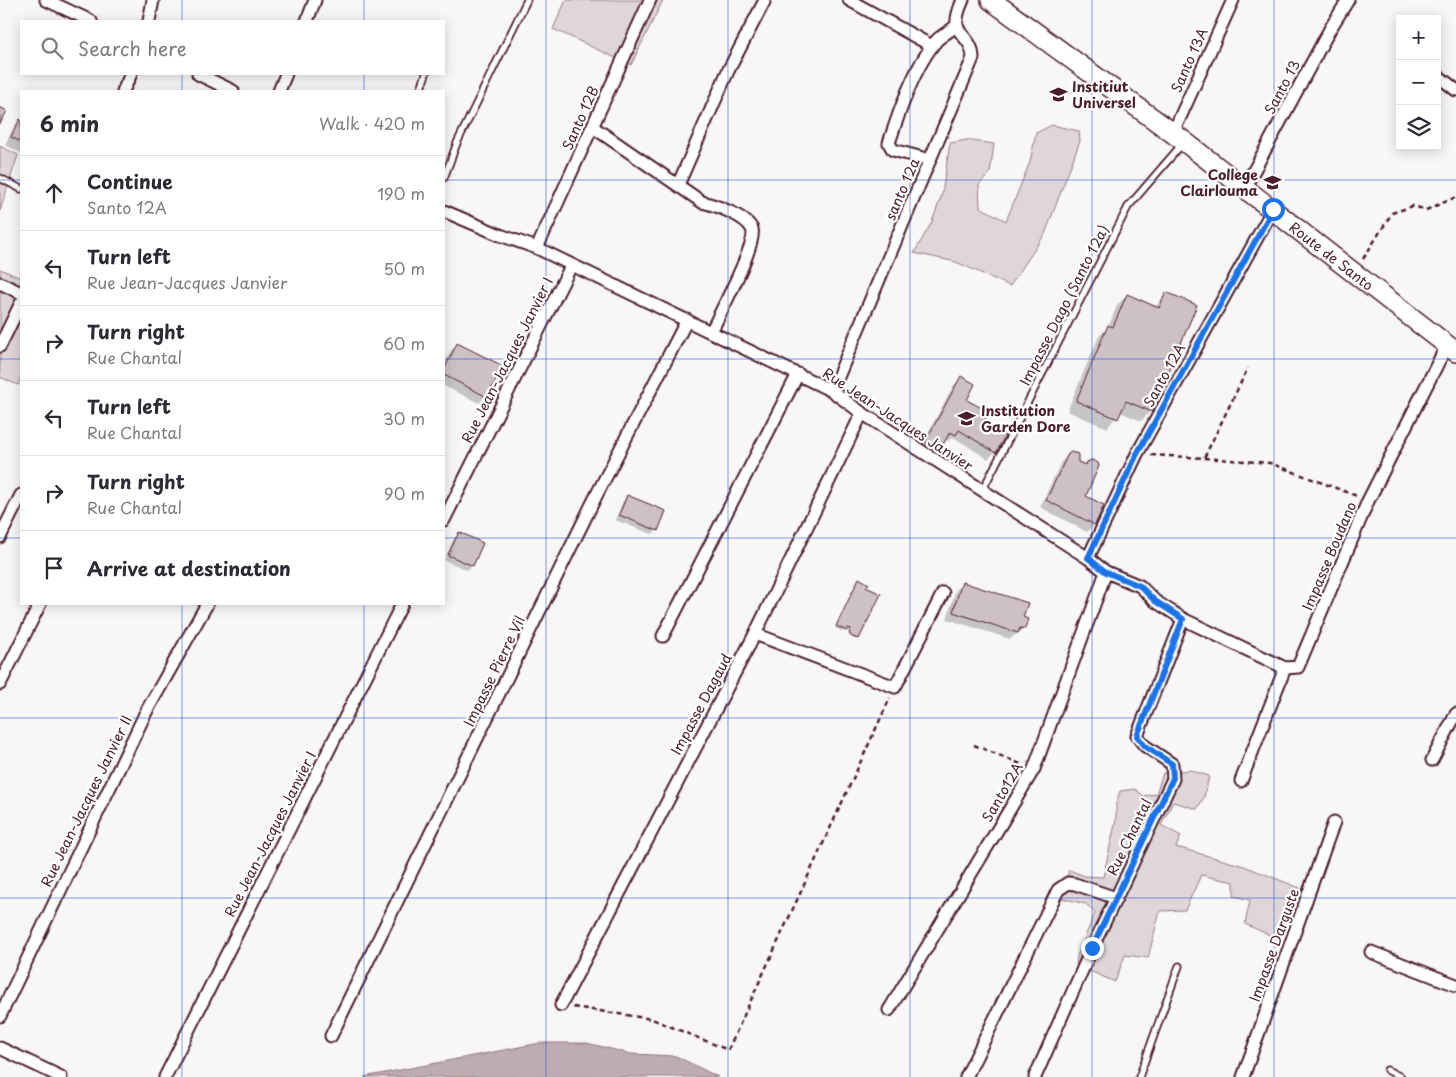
<!DOCTYPE html>
<html lang="en">
<head>
<meta charset="utf-8">
<style>
  :root { --surface:#fff; --page:#f2f2f3; --text:#2b2b33; --muted:#7c7c81; --line:#e1e1e2 }
  body { margin:0; font-family:"Playpen Sans",sans-serif; background:var(--page); color:var(--text) }
  .controls { position:absolute; right:15px; top:15px; display:grid; overflow:hidden; border-radius:0px; box-shadow:0 2px 12px #0003 }
  .controls button { width:45px; height:45px; display:grid; place-items:center; padding:0; border:0; border-bottom:1px solid var(--line); background:var(--surface); color:var(--text); font:25px sans-serif }
  .stop { position:absolute; width:15px; height:15px; margin:-11px; border:4px solid #1a73e8; border-radius:50%; background:#fff }
  .stop.end { background:#1a73e8; border-color:#fff; box-shadow:0 1px 5px #0008 }
  .list { margin:0; padding:0; list-style:none }
  h2 { display:flex; justify-content:space-between; align-items:center; height:65px; margin:0; padding:0 20px; font-size:21px }
  h2 small { font-size:16px; font-weight:400; color:var(--muted) }
  .list li { display:grid; grid-template-columns:32px 1fr auto; gap:15px; align-items:center; box-sizing:border-box; height:75px; padding:0 20px; border-top:1px solid var(--line) }
  .list b { display:block; font-size:19px; white-space:nowrap }
  .list p { margin:0; font-size:16px; white-space:nowrap; color:var(--muted) }
  .list em { font-size:16px; font-style:normal; color:var(--muted) }
  .icon { flex:none; width:28px; height:28px; fill:none; stroke:currentColor; stroke-width:2; stroke-linecap:round; stroke-linejoin:round }
  .map { position:relative; flex:none; width:1456px; height:1077px; overflow:hidden }
  .search { position:absolute; background:var(--surface); box-shadow:0 2px 12px #0003; left:20px; top:20px; width:425px; height:55px; display:flex; align-items:center; gap:12px; box-sizing:border-box; padding:0 18px; border-radius:0px; color:var(--muted); font-size:19px }
  .panel { position:absolute; background:var(--surface); box-shadow:0 2px 12px #0003; left:20px; top:90px; width:425px; height:515px; border-radius:0px }
  .map>svg:first-child { display:block }
  .green { fill:#ded6d9; stroke:#947a82 }
  .water { fill:#bdadb0; stroke:#8f747b }
  .shadow { fill:#0003 }
  .building { fill:#cdc1c4; stroke:#4a1f2b }
  .lines { fill:none; stroke-linecap:round; stroke-linejoin:round }
  .service-casing { stroke:#4a1f2b; stroke-width:9 }
  .minor-casing { stroke:#4a1f2b; stroke-width:15 }
  .primary-casing { stroke:#4a1f2b; stroke-width:22 }
  .path { stroke:#4a1f2b; stroke-width:2.5; stroke-dasharray:5 4; stroke-linecap:butt }
  .service { stroke:#fff; stroke-width:5.5 }
  .minor { stroke:#fff; stroke-width:11 }
  .primary { stroke:#fff; stroke-width:19 }
  .route { stroke:#1a73e8; stroke-width:6 }
  .grid { fill:none; stroke:#1d4ed8; stroke-width:1; stroke-opacity:0.55 }
  .labels { text-anchor:middle; dominant-baseline:central; stroke-width:4.5; stroke-linejoin:round; paint-order:stroke }
  .street-label { font-size:14px; fill:#4a1f2b; stroke:#fff }
  .poi-label { font-size:14px; font-weight:bold; fill:#4a1f2b; stroke:#fff; text-anchor:start }
</style>
</head>
<body>
<div class="map">
<svg width="1456" height="1077" viewBox="0 0 1456 1077">
  <rect width="100%" height="100%" fill="#f8f6f7"/>
  <filter id="ink" filterUnits="userSpaceOnUse"><feTurbulence type="fractalNoise" baseFrequency=".02" numOctaves="2"/><feDisplacementMap in="SourceGraphic" scale="10" xChannelSelector="R" yChannelSelector="G"/><feConvolveMatrix kernelMatrix="1 2 1 2 8 2 1 2 1" color-interpolation-filters="sRGB"/></filter>
  <g filter="url(#ink)">
    <g class="green">
      <path d="M566,0H663L631,65L553,29Z"/>
      <path d="M1052,125L1079,131L1080,141L1045,234L1010,286L956,262L914,253L932,222L942,194L950,143L967,140L994,144L990,173L979,185L980,207L1006,221L1030,162L1036,133Z"/>
      <path d="M0,146L18,155L0,211Z"/>
      <path d="M0,269L21,278V375L18,385L0,377Z"/>
      <path d="M1190,770L1209,776L1204,797L1197,809L1173,802L1161,825L1181,836L1176,847L1244,866L1300,888L1278,939L1245,924L1250,900L1234,896V882L1201,875L1185,910L1160,911L1148,958L1125,955L1115,982L1076,965L1077,956L1095,913L1086,904L1061,898L1069,870L1085,876L1103,877L1116,820V803L1120,791L1135,789L1144,796L1156,794L1163,773Z"/>
    </g>
    <path class="water" d="M540,1043H587L631,1054L676,1056L718,1077H364Z"/>
    <g class="shadow">
      <path d="M20,121H21V153L5,145L13,128Z"/>
      <path d="M1166,293L1151,411L1141,421L1120,412L1107,428L1067,411L1099,336L1108,328L1117,305L1127,295L1155,307Z"/>
      <path d="M457,345L486,396L479,403L444,386V365L450,352Z"/>
      <path d="M961,378L965,400L995,452L988,459L953,437L948,441L945,439L932,457L919,449L954,385Z"/>
      <path d="M1075,453L1076,462L1085,466L1088,463L1084,497L1102,506L1094,525L1087,532L1040,507L1061,462L1068,455Z"/>
      <path d="M628,496L657,530L652,534L615,520L623,501Z"/>
      <path d="M459,534L482,544L472,566L467,570L444,560L454,538Z"/>
      <path d="M857,582L865,588L856,640L848,635L850,631L847,630L844,632L835,628Z"/>
      <path d="M962,584L1022,618L1024,629L1010,639L947,619L955,591Z"/>
    </g>
    <g class="building">
      <path d="M0,107L7,111L0,124Z"/>
      <path d="M20,119L21,120V142L11,137Z"/>
      <path d="M1166,292L1197,305L1152,412L1126,401L1118,419L1076,401L1108,325L1113,327L1127,294L1159,308Z"/>
      <path d="M457,343L503,366L487,397L444,375V370Z"/>
      <path d="M961,376L975,384L967,400L989,412L983,424L1005,436L996,453L959,430L956,435L950,432L940,450L925,442Z"/>
      <path d="M1071,452L1078,454V462L1086,465L1087,462L1092,460L1098,463L1099,466L1086,496L1104,505L1095,525L1046,500L1068,454Z"/>
      <path d="M627,495L666,511L658,531L619,515Z"/>
      <path d="M459,532L483,543L473,566L448,555Z"/>
      <path d="M859,578L869,584L866,587L881,594L859,639L852,637L849,633L851,629L848,628L847,631L836,626Z"/>
      <path d="M962,582L1028,603L1023,617L1028,619L1025,629L1020,628L1018,633L953,612Z"/>
    </g>
    <g class="lines">
      <defs>
        <g id="service">
          <path d="M420,91L426,74"/>
          <path d="M0,178L21,189"/>
          <path d="M444,178L457,143L527,0"/>
          <path d="M982,491L1128,207L1183,143"/>
          <path d="M1387,1070L1401,1077"/>
          <path d="M1139,1077L1179,966"/>
        </g>
        <g id="minor">
          <path d="M46,0L91,21"/>
          <path d="M849,0L932,46"/>
          <path d="M149,21L153,0"/>
          <path d="M307,21L315,0"/>
          <path d="M198,74L233,91"/>
          <path d="M1437,75L1456,90"/>
          <path d="M123,91L131,74"/>
          <path d="M279,91L286,74"/>
          <path d="M593,127L702,202C715,205 746,216 752,229C758,242 719,315 711,332"/>
          <path d="M1173,133L1233,0"/>
          <path d="M930,160L893,150L889,143C899,112 915,65 937,40C942,35 950,31 956,26"/>
          <path d="M678,185L728,71L764,2"/>
          <path d="M1244,189L1330,29L1348,0"/>
          <path d="M444,211L500,235L537,248L832,391L862,413L1088,558L1106,572L1140,586L1155,601L1183,619L1285,668L1298,667L1368,501L1447,345"/>
          <path d="M537,248L650,0"/>
          <path d="M0,283L21,293"/>
          <path d="M0,346L21,303"/>
          <path d="M832,391L973,58C972,30 945,39 963,0"/>
          <path d="M444,520L571,266"/>
          <path d="M0,537L21,495"/>
          <path d="M1088,558L1137,454L1273,209"/>
          <path d="M755,634L895,687L943,593"/>
          <path d="M663,636L798,374"/>
          <path d="M0,684L40,604"/>
          <path d="M1432,760L1456,714"/>
          <path d="M1241,781L1285,668"/>
          <path d="M1371,952L1456,985"/>
          <path d="M561,1005L755,634L862,413"/>
          <path d="M889,1010L1034,769L1106,572"/>
          <path d="M0,1016L146,712L207,604"/>
          <path d="M331,1036L596,496L687,320"/>
          <path d="M0,1048L61,1077"/>
          <path d="M165,1077L402,604"/>
          <path d="M966,1077L1058,890L1068,883L1075,884L1116,898"/>
          <path d="M1035,1077L1092,948L1173,779L1172,764L1145,746L1137,736L1183,619"/>
          <path d="M1243,1077L1334,822"/>
        </g>
        <g id="primary">
          <path id="s1" d="M991,0L1185,142L1456,352"/>
        </g>
      </defs>
      <use href="#service" class="service-casing"/>
      <use href="#minor" class="minor-casing"/>
      <use href="#primary" class="primary-casing"/>
      <g class="path">
        <path d="M1363,259L1392,213L1413,206L1426,210L1456,197"/>
        <path d="M1151,455L1204,458L1248,368"/>
        <path d="M1204,458L1270,463L1357,496"/>
        <path d="M974,745L1023,765"/>
        <path d="M573,1007L652,1019L728,1050L890,698"/>
      </g>
      <use href="#service" class="service"/>
      <use href="#minor" class="minor"/>
      <use href="#primary" class="primary"/>
    </g>
  </g>
  <g class="lines" filter="url(#ink)">
    <path class="route" d="M1092,948L1173,778L1172,764L1145,746L1137,736L1183,619L1155,601L1140,586L1106,572L1088,558L1137,454L1273,209"/>
  </g>
  <path class="grid" d="M182,0V21M364,0V21M546,0V1077M728,0V1077M910,0V1077M1092,0V1077M1274,0V1077M182,74V91M364,74V91M0,180H21M444,180H1456M0,359H21M444,359H1456M0,538H21M444,538H1456M182,604V1077M364,604V1077M0,718H1456M0,898H1456"/>
  <defs>
    <symbol id="school-bare" viewBox="-9 -9 18 18"><path d="M0-5L7-2L0 1L-7-2ZM-4 1L0 2.5L4 1V4Q0 6-4 4Z" fill="#4a1f2b" stroke="#fff" stroke-width="2.5" paint-order="stroke"/></symbol>
  </defs>
  <g fill-rule="evenodd">
    <use href="#school-bare" x="1046" y="82" width="25" height="25"/>
    <use href="#school-bare" x="1260" y="170" width="25" height="25"/>
    <use href="#school-bare" x="954" y="406" width="25" height="25"/>
  </g>
  <g class="labels">
    <g class="street-label">
      <text transform="translate(1189 60) rotate(-66)">Santo 13A</text>
      <text transform="translate(1282 87) rotate(-62)">Santo 13</text>
      <text transform="translate(580 118) rotate(-66)">Santo 12B</text>
      <text transform="translate(902 189) rotate(-67)">santo 12a</text>
      <text stroke="none"><textPath href="#s1" startOffset="426">Route de Santo</textPath></text>
      <text transform="translate(1064 305) rotate(-63)">Impasse Dago (Santo 12a)</text>
      <text transform="translate(507 360) rotate(-63)">Rue Jean-Jacques Janvier I</text>
      <text transform="translate(1164 375) rotate(-61)">Santo 12A</text>
      <text transform="translate(898 419) rotate(33)">Rue Jean-Jacques Janvier</text>
      <text transform="translate(1329 556) rotate(-67)">Impasse Boudano</text>
      <text transform="translate(494 671) rotate(-64)">Impasse Pierre Vil</text>
      <text transform="translate(701 704) rotate(-62)">Impasse Dagaud</text>
      <text transform="translate(1002 792) rotate(-60)">Santo12A</text>
      <text transform="translate(86 801) rotate(-64)">Rue Jean-Jacques Janvier II</text>
      <text transform="translate(270 834) rotate(-63)">Rue Jean-Jacques Janvier I</text>
      <text transform="translate(1129 837) rotate(-64)">Rue Chantal</text>
      <text transform="translate(1274 945) rotate(-70)">Impasse Darguste</text>
    </g>
    <g class="poi-label">
      <text x="1072" y="86">Institiut<tspan x="1072" dy="16">Universel</tspan></text>
      <text x="1258" y="174" text-anchor="end">College<tspan x="1258" dy="16">Clairlouma</tspan></text>
      <text x="981" y="410">Institution<tspan x="981" dy="16">Garden Dore</tspan></text>
    </g>
  </g>
</svg>
<div class="controls">
<button>+</button>
<button>−</button>
<button><svg class="icon" aria-label="layers" viewBox="0 0 24 24"><path d="M12 4l9 5-9 5-9-5zM3 14l9 5 9-5"/></svg></button>
</div>
<div class="stop" style="left:1273px;top:209px"></div>
<div class="stop end" style="left:1092px;top:948px"></div>
<div class="search"><svg class="icon" aria-label="search" viewBox="0 0 24 24"><circle cx="10" cy="10" r="6"/><path d="M15 15l6 6"/></svg>Search here</div>
<section class="panel">
<h2>6 min<small>Walk · 420 m</small></h2>
<ul class="list">
<li><svg class="icon" aria-label="ahead" viewBox="0 0 24 24"><path d="M12 20V5M6 11l6-6 6 6"/></svg><div><b>Continue</b><p>Santo 12A</p></div><em>190 m</em></li>
<li><svg class="icon" aria-label="left" viewBox="0 0 24 24"><path d="M17 20v-9H6M10 6l-5 5 5 5"/></svg><div><b>Turn left</b><p>Rue Jean-Jacques Janvier</p></div><em>50 m</em></li>
<li><svg class="icon" aria-label="right" viewBox="0 0 24 24"><path d="M7 20v-9h11M14 6l5 5-5 5"/></svg><div><b>Turn right</b><p>Rue Chantal</p></div><em>60 m</em></li>
<li><svg class="icon" aria-label="left" viewBox="0 0 24 24"><path d="M17 20v-9H6M10 6l-5 5 5 5"/></svg><div><b>Turn left</b><p>Rue Chantal</p></div><em>30 m</em></li>
<li><svg class="icon" aria-label="right" viewBox="0 0 24 24"><path d="M7 20v-9h11M14 6l5 5-5 5"/></svg><div><b>Turn right</b><p>Rue Chantal</p></div><em>90 m</em></li>
<li><svg class="icon" aria-label="arrive" viewBox="0 0 24 24"><path d="M6 21V4h12l-3 4 3 4H6"/></svg><div><b>Arrive at destination</b></div></li>
</ul>
</section>
</div>
</body>
</html>
